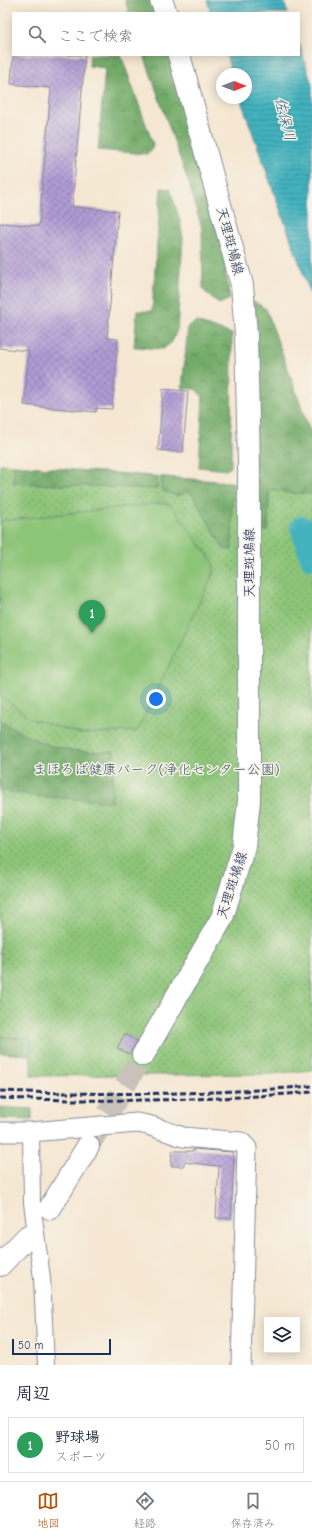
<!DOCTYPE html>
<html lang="ja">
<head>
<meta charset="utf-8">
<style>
  :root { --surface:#fff; --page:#f6f6f7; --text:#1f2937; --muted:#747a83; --line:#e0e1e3; --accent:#b45309 }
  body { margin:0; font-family:"Comic Neue","Klee One",sans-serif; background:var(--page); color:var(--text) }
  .controls { position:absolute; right:12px; bottom:12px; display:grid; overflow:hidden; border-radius:0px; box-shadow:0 2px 10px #0003 }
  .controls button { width:36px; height:36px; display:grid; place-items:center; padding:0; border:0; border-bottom:1px solid var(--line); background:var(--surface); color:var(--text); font:20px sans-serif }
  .compass { position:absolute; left:216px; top:68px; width:36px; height:36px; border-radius:50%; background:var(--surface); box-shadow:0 2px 10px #0003; rotate:90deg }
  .scale { position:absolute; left:12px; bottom:10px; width:99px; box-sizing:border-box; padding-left:4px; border:2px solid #1b2f5e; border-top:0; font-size:11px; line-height:14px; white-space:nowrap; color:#1b2f5e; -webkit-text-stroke:3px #f7f3e8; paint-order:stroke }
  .you { position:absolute; left:156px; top:699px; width:14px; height:14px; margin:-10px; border:3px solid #fff; border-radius:50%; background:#1a73e8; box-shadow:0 0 0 6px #1a73e833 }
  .badge { display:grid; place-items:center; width:26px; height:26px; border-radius:50%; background:var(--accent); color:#fff; font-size:13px; font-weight:700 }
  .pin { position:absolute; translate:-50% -33px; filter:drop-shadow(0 1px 2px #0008) }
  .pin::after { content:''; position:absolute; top:21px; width:14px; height:12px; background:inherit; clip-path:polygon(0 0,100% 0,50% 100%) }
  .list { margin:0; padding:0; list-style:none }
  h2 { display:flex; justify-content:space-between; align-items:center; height:52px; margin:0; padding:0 16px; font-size:17px }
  h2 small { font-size:13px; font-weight:400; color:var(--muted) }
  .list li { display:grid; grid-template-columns:26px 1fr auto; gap:12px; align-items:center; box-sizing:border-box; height:56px; margin:0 8px 8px; padding:0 8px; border:1px solid var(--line); border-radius:0px }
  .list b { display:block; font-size:15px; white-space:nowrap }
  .list p { margin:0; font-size:13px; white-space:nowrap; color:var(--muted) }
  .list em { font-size:13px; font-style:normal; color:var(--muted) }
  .icon { flex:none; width:22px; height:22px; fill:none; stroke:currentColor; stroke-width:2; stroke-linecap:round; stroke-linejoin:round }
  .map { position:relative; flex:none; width:312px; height:1365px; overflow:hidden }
  .search { position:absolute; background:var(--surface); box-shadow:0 2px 10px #0003; left:12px; right:12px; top:12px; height:44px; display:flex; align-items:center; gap:10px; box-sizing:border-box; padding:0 14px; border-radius:0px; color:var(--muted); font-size:15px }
  .sheet { height:116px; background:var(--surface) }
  nav { display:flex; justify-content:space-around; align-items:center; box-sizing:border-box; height:56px; border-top:1px solid var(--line); background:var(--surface); font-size:11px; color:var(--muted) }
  nav a { display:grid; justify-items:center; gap:2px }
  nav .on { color:var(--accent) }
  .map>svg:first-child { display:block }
  .grass { fill:url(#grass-dots); stroke:#547a6b }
  .forest { fill:url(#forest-crowns); stroke:#466c63 }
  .pitch { fill:#8dc578; stroke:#547a6b }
  .water { fill:url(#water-rules); stroke:#2f708e }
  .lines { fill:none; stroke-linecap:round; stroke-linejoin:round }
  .river { stroke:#43b2be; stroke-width:24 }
  .building { fill:url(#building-cross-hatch) }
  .secondary-tunnel { stroke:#c9c2bb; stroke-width:22; stroke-dasharray:22 11; stroke-linecap:butt }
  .minor-casing { stroke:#888b98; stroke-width:18 }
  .tertiary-casing { stroke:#888b98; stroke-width:21 }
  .secondary-casing { stroke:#888b98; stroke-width:24 }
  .minor { stroke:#fff; stroke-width:16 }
  .tertiary { stroke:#fff; stroke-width:19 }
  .secondary { stroke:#fff; stroke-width:22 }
  .rail { stroke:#1b2f5e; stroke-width:3; stroke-dasharray:6 3; stroke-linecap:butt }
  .labels { text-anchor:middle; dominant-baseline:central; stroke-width:3; stroke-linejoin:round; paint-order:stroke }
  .street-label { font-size:14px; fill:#1b2f5e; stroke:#f7f3e8 }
  .park-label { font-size:14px; fill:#385464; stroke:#f7f3e8 }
  .water-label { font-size:15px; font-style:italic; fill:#27567b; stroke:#f7f3e8 }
</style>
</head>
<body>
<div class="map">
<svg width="312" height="1365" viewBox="0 0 312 1365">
  <defs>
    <pattern id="grass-dots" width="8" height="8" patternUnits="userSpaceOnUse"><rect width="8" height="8" fill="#8dc578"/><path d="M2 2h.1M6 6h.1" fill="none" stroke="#72a066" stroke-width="1.8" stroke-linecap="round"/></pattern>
    <pattern id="forest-crowns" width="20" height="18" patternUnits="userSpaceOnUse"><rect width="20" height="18" fill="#72aa68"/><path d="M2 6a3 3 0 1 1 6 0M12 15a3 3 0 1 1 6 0" fill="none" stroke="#5d8b59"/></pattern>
    <pattern id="water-rules" width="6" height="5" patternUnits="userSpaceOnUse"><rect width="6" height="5" fill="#43b2be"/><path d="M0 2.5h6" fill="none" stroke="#37919e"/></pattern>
    <pattern id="building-cross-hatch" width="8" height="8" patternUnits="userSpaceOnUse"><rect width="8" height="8" fill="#b19cd5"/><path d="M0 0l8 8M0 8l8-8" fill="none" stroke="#8f80b0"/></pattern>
  </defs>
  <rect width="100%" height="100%" fill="#f7f3e8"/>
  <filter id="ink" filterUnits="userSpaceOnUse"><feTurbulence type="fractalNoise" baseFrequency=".025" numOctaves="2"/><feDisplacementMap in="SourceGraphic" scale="8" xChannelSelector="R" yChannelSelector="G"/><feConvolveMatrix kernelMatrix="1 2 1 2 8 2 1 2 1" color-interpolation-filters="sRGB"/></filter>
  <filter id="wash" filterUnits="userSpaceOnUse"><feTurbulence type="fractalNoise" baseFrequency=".012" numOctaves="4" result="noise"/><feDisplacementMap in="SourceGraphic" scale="16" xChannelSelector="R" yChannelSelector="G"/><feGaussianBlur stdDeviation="0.9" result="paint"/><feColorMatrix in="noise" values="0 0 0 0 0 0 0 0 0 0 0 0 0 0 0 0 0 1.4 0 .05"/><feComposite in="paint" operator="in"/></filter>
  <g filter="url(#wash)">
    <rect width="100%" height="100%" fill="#f5e7d2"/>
    <path class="grass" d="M266,309L312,437V1070L271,1074L31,1076V1055L0,1053V464L255,484Z"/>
    <g class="forest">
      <path d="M125,0H156L160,13H129Z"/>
      <path d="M90,55H121L153,144L152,149L147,154L98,150L105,68L89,66Z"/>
      <path d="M144,55H173L232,270L226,271L230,299L219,304L203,290L202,229L189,184Z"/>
      <path d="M161,188L170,189L180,221L183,239L177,330L172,342L163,349L134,347L137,311H152Z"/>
      <path d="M250,299L266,309L312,437V494L287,493L277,490H269L268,531H255Z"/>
      <path d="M197,322L232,334L231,467L226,470L199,467L203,397L195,389L182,388L188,326Z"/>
      <path d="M14,465L157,477V489L13,483Z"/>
      <path d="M162,477L232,483V550L224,549L190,491L176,496L161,490Z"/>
      <path d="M0,720C40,746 66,754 114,751L112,802L33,796L0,790Z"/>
      <path d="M0,1036L31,1038V1055L0,1053Z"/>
      <path d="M0,1107L32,1109V1120L0,1119Z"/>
    </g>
    <path class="pitch" d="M162,503L171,505L213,562L214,572L137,731L81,734L29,718L0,694V521Z"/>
    <g class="water">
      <path d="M207,0H283L288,13H211Z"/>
      <path d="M299,43L312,85V298L240,98H246V74H232L226,55H299Z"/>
    </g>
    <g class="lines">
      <path class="river" d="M302,528L312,558"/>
    </g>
    <g id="blocks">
      <g class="building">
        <path d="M13,55H85L72,207L118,211L107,338L118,339L112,409L96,408V412L24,405L29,351L0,348V223L39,226L51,88L11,84Z"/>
        <path d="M163,389L188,391L183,452L158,450Z"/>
        <path d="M125,1034L137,1041L129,1054L117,1048Z"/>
        <path d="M193,1149L232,1152L234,1158L231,1218H216L219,1166L184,1162V1166H171L172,1151H193Z"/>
      </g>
    </g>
  </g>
  <g filter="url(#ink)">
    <use href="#blocks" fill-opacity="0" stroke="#888b98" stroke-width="1"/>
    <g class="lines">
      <path class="secondary-tunnel" d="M91,1142L143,1055"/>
      <defs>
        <path id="minor" d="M31,1132L32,1203L42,1278L46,1365"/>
        <path id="tertiary" d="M0,1132H31L137,1123L148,1125L183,1137L241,1142L247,1148L241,1365"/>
        <g id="secondary">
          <path d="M161,0L166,13"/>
          <path d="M143,1055L222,918L244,846L249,801V463L246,334L242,285L179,55"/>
          <path d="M50,1208L88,1146"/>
          <path d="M0,1265L28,1236"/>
        </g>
      </defs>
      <use href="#minor" class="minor-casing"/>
      <use href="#tertiary" class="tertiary-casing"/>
      <use href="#secondary" class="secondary-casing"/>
      <use href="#minor" class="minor"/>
      <use href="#tertiary" class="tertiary"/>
      <use href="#secondary" class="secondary"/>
      <g class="rail">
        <path d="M0,1091C104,1095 208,1095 312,1086"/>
        <path d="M0,1098C104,1102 208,1101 312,1092"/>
      </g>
    </g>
  </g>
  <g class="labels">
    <g class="street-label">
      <text transform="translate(230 241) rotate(75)">天理斑鳩線</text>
      <text transform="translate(249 563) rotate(-90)">天理斑鳩線</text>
      <text transform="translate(232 885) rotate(-72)">天理斑鳩線</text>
    </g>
    <g class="park-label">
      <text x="156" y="769">まほろば健康パーク(浄化センター公園)</text>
    </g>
    <g class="water-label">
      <text transform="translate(285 119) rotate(76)">佐保川</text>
    </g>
  </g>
</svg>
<div class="controls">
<button><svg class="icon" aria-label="layers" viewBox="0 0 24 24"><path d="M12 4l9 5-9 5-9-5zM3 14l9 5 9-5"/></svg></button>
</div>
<svg class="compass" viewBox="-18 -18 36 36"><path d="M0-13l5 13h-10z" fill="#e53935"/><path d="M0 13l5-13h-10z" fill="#747a83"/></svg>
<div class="scale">50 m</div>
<div class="you"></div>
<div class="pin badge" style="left:92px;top:633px;background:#2e9e5b">1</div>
<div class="search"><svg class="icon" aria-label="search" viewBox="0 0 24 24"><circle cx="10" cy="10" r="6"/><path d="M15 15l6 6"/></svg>ここで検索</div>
</div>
<section class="sheet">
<h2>周辺<small></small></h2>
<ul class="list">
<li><span class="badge" style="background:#2e9e5b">1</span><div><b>野球場</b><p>スポーツ</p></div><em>50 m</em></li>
</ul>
</section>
<nav>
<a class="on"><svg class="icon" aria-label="map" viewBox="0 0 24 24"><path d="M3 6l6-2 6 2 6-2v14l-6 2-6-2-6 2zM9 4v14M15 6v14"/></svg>地図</a>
<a><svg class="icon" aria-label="directions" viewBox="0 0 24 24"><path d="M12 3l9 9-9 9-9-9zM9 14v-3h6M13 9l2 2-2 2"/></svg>経路</a>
<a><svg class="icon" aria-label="saved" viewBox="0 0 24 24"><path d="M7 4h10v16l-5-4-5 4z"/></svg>保存済み</a>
</nav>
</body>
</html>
